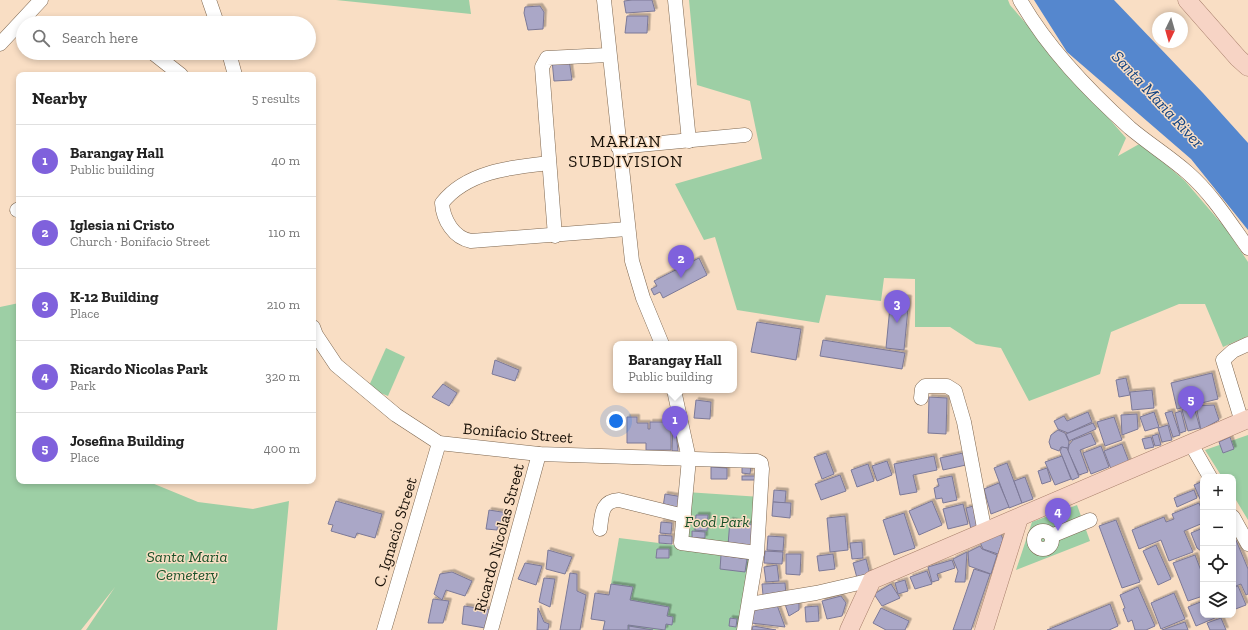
<!DOCTYPE html>
<html lang="en">
<head>
<meta charset="utf-8">
<style>
  :root { --surface:#fff; --page:#f2f2f2; --text:#222; --muted:#767676; --line:#e0e0e0; --accent:#7f61dc }
  body { margin:0; font-family:"Zilla Slab",serif; background:var(--page); color:var(--text) }
  .controls { position:absolute; right:12px; bottom:12px; display:grid; overflow:hidden; border-radius:8px; box-shadow:0 2px 6px #0003 }
  .controls button { width:36px; height:36px; display:grid; place-items:center; padding:0; border:0; border-bottom:1px solid var(--line); background:var(--surface); color:var(--text); font:20px sans-serif }
  .compass { position:absolute; left:1152px; top:12px; width:36px; height:36px; border-radius:50%; background:var(--surface); box-shadow:0 2px 6px #0003; rotate:185deg }
  .you { position:absolute; left:616px; top:421px; width:14px; height:14px; margin:-10px; border:3px solid #fff; border-radius:50%; background:#1a73e8; box-shadow:0 0 0 6px #1a73e833 }
  .badge { display:grid; place-items:center; width:26px; height:26px; border-radius:50%; background:var(--accent); color:#fff; font-size:13px; font-weight:700 }
  .pin { position:absolute; translate:-50% -33px; filter:drop-shadow(0 1px 2px #0008) }
  .pin::after { content:''; position:absolute; top:21px; width:14px; height:12px; background:inherit; clip-path:polygon(0 0,100% 0,50% 100%) }
  .popup { position:absolute; left:613px; top:341px; width:124px; height:52px; box-sizing:border-box; display:grid; place-content:center; border-radius:8px; background:var(--surface); filter:drop-shadow(0 1px 3px #0005); font-size:13px; white-space:nowrap; color:var(--muted) }
  .popup b { font-size:15px; color:var(--text) }
  .popup::after { content:''; position:absolute; left:50%; top:100%; margin-left:-8px; border:8px solid transparent; border-top-color:var(--surface) }
  .list { margin:0; padding:0; list-style:none }
  h2 { display:flex; justify-content:space-between; align-items:center; height:52px; margin:0; padding:0 16px; font-size:17px }
  h2 small { font-size:13px; font-weight:400; color:var(--muted) }
  .list li { display:grid; grid-template-columns:26px 1fr auto; gap:12px; align-items:center; box-sizing:border-box; height:72px; padding:0 16px; border-top:1px solid var(--line) }
  .list b { display:block; font-size:15px; white-space:nowrap }
  .list p { margin:0; font-size:13px; white-space:nowrap; color:var(--muted) }
  .list em { font-size:13px; font-style:normal; color:var(--muted) }
  .icon { flex:none; width:22px; height:22px; fill:none; stroke:currentColor; stroke-width:2; stroke-linecap:round; stroke-linejoin:round }
  .map { position:relative; flex:none; width:1248px; height:630px; overflow:hidden }
  .search { position:absolute; background:var(--surface); box-shadow:0 2px 6px #0003; left:16px; top:16px; width:300px; height:44px; display:flex; align-items:center; gap:10px; box-sizing:border-box; padding:0 14px; border-radius:22px; color:var(--muted); font-size:15px }
  .panel { position:absolute; background:var(--surface); box-shadow:0 2px 6px #0003; left:16px; top:72px; width:300px; height:412px; border-radius:8px }
  .map>svg:first-child { display:block }
  .green { fill:#9dcfa5 }
  .water { fill:#5587ce }
  .building { fill:#aaa7c7; stroke:#7c7997; filter:url(#shadow) }
  .lines { fill:none; stroke-linecap:round; stroke-linejoin:round }
  .minor-casing { stroke:#7e6750; stroke-width:15 }
  .major-casing { stroke:#a67d69; stroke-width:19 }
  .minor { stroke:#fff; stroke-width:14 }
  .major { stroke:#f7d4c5; stroke-width:18 }
  .labels { text-anchor:middle; dominant-baseline:central; stroke-width:3; stroke-linejoin:round; paint-order:stroke }
  .street-label { font-size:16px; fill:#181007; stroke:#f9dec4 }
  .park-label { font-size:16px; font-style:italic; fill:#185128; stroke:#f9dec4 }
  .water-label { font-size:17px; font-style:italic; fill:#114383; stroke:#f9dec4 }
  .neighbourhood-label { font-size:17px; letter-spacing:1px; fill:#181007; stroke:#f9dec4 }
</style>
</head>
<body>
<div class="map">
<svg width="1248" height="630" viewBox="0 0 1248 630">
  <defs>
    <filter id="shadow"><feDropShadow dx="2.5" dy="-2.5" stdDeviation="0" flood-color="#0004"/></filter>
  </defs>
  <rect width="100%" height="100%" fill="#f9dec4"/>
  <g class="green">
    <path d="M336,0H469L471,14Z"/>
    <path d="M689,0H1008L1010,5L1126,138L1118,156L1141,143L1185,181L1227,230L1248,262V336L1223,347L1205,304H1179L1111,332L1100,374L1029,401L1001,348L976,344L950,327H915V279L884,278L881,301L826,295L819,323L737,310L715,237L704,240L675,184L762,159L750,101L697,85Z"/>
    <path d="M19,303V481H147L198,502L253,509L289,501L277,630H86L115,587L81,630H0V307Z"/>
    <path d="M386,348L405,357L388,396L368,388Z"/>
    <path d="M1248,435V520L1233,495V477H1222L1205,450Z"/>
    <path d="M686,492L761,497L755,550L683,544Z"/>
    <path d="M1077,505L1090,541L1016,570L1032,522Z"/>
    <path d="M619,538L754,555L743,630H603Z"/>
  </g>
  <path class="water" d="M1034,0H1114L1203,93L1248,143V230L1191,159L1067,52Z"/>
  <g class="building">
    <path d="M632,0H652L655,11L626,13L624,1Z"/>
    <path d="M540,6L544,12L543,29L528,30L524,13L525,7Z"/>
    <path d="M627,16H648L647,33H625Z"/>
    <path d="M569,59L572,80L554,81L552,60Z"/>
    <path d="M699,258L707,275L663,298L660,292L654,295L651,289L657,286L654,281Z"/>
    <path d="M891,296L909,298L904,350L886,348Z"/>
    <path d="M757,322L801,329L796,360L751,352Z"/>
    <path d="M823,340L905,353L902,369L820,356Z"/>
    <path d="M495,360L519,370L515,381L492,374Z"/>
    <path d="M1212,373L1218,399L1177,409L1171,383Z"/>
    <path d="M1126,378L1130,395L1119,397L1116,380Z"/>
    <path d="M443,384L457,393L449,406L432,397Z"/>
    <path d="M1152,390L1154,408L1132,410L1130,392Z"/>
    <path d="M929,397L947,398L946,434L928,433Z"/>
    <path d="M696,400L711,402L710,419L694,418Z"/>
    <path d="M1214,405L1219,420L1201,430L1196,406Z"/>
    <path d="M1194,407L1200,428L1188,431L1182,410Z"/>
    <path d="M1172,411L1180,435L1173,437L1165,413Z"/>
    <path d="M1181,411L1186,431L1180,433L1175,413Z"/>
    <path d="M1088,412L1092,422L1068,433L1058,429L1054,421L1064,416L1067,421Z"/>
    <path d="M1154,412L1159,427L1145,431L1140,417Z"/>
    <path d="M1137,414L1138,429L1122,435L1121,415Z"/>
    <path d="M627,417H637V423H648V429H650V422H671V450H646V443H627Z"/>
    <path d="M1114,417L1122,440L1105,446L1097,422Z"/>
    <path d="M1093,423L1096,429L1069,441L1066,434Z"/>
    <path d="M675,425L678,451H672L673,426Z"/>
    <path d="M1168,425L1172,440L1162,442L1158,428Z"/>
    <path d="M1058,430L1065,433L1069,442L1068,448L1061,447L1059,451L1051,448L1049,442L1051,435Z"/>
    <path d="M1091,433L1096,444L1080,450L1088,472L1079,475L1068,451L1069,445L1073,440Z"/>
    <path d="M1158,434L1161,445L1155,446L1152,436Z"/>
    <path d="M1151,437L1154,447L1145,449L1142,439Z"/>
    <path d="M1230,437L1234,449L1223,453L1219,442Z"/>
    <path d="M1122,444L1129,462L1111,469L1104,451Z"/>
    <path d="M1101,446L1109,467L1091,474L1083,453Z"/>
    <path d="M1062,447L1067,448L1079,477L1072,480L1060,451Z"/>
    <path d="M826,453L834,474L822,479L814,457Z"/>
    <path d="M963,453L966,465L943,470L940,458Z"/>
    <path d="M934,456L937,470L913,475L917,492L900,495L894,464Z"/>
    <path d="M1062,456L1071,479L1055,485L1045,462Z"/>
    <path d="M887,461L892,475L877,481L872,466Z"/>
    <path d="M1007,463L1022,503L1009,508L994,468Z"/>
    <path d="M868,464L874,481L857,487L851,470Z"/>
    <path d="M711,467L727,468V479H711Z"/>
    <path d="M742,467H751L750,474L742,473Z"/>
    <path d="M1047,468L1051,481L1042,484L1038,471Z"/>
    <path d="M840,475L846,491L821,500L815,484Z"/>
    <rect x="742" y="476" width="15" height="4"/>
    <path d="M952,476L957,500L943,503L942,498L936,499L934,488L939,486L937,479Z"/>
    <path d="M1025,477L1033,499L1022,503L1014,481Z"/>
    <path d="M1203,481V506L1194,485Z"/>
    <path d="M999,483L1009,507L991,514L984,489Z"/>
    <path d="M774,490L786,491L785,503L773,502Z"/>
    <path d="M1194,490L1197,498L1177,507L1174,498Z"/>
    <path d="M665,494L683,497L681,509L663,507Z"/>
    <path d="M336,501L382,514L375,538L357,533L355,538L331,531L333,525L328,524Z"/>
    <path d="M932,501L942,525L919,535L909,511Z"/>
    <path d="M773,502L791,503L790,518L772,516Z"/>
    <path d="M1199,503L1203,513V523L1184,531L1193,552L1169,561L1161,540L1139,549L1132,530L1164,517L1166,522L1174,519L1172,514Z"/>
    <path d="M963,504L968,524L948,529L943,509Z"/>
    <path d="M977,505L983,526L971,529L966,508Z"/>
    <path d="M489,510L508,513L506,526L498,524L497,530L486,529Z"/>
    <path d="M904,513L915,548L894,555L883,520Z"/>
    <path d="M696,515H708L707,531L695,530Z"/>
    <path d="M845,516L848,550L830,552L827,518Z"/>
    <path d="M730,520L754,525L752,546L728,545Z"/>
    <path d="M1116,520L1140,582L1122,588L1099,526Z"/>
    <path d="M661,522L672,523L671,534L660,533Z"/>
    <path d="M1203,528V550L1201,551L1197,548L1191,533Z"/>
    <path d="M692,531L705,532V538H692Z"/>
    <path d="M1000,533L1003,539L998,554L983,549L979,540Z"/>
    <path d="M1233,533L1248,569V594L1246,595L1241,584L1233,587Z"/>
    <path d="M659,535L672,536V544L659,543Z"/>
    <path d="M768,536L784,537L783,551L767,550Z"/>
    <path d="M862,542L863,558L852,559L850,543Z"/>
    <path d="M1156,545L1171,579L1158,585L1143,551Z"/>
    <path d="M980,546L982,549L997,555L991,574L969,566L968,552Z"/>
    <path d="M657,549H669V558H656Z"/>
    <path d="M548,550L572,557L565,574L546,569Z"/>
    <path d="M765,551L783,552L782,564L764,563Z"/>
    <path d="M967,552L965,582H955L958,571L953,559Z"/>
    <path d="M786,554H801L800,575L786,574Z"/>
    <path d="M833,554L835,569L819,571L817,556Z"/>
    <path d="M721,555L747,559L745,572L720,569Z"/>
    <path d="M1195,555L1203,576V596L1188,601L1173,563Z"/>
    <path d="M866,559L870,575L857,578L853,563Z"/>
    <path d="M952,560L955,568L937,574L939,580L932,582L928,567Z"/>
    <path d="M525,563L542,566L536,585L518,579Z"/>
    <path d="M777,565L779,581L766,582L764,567Z"/>
    <path d="M974,569L990,574L971,630H953Z"/>
    <path d="M927,571L932,584L915,589L910,577Z"/>
    <path d="M452,572L472,581L465,596L446,590L442,600L434,594L440,574Z"/>
    <path d="M570,573L577,574V591L586,595L580,630H560Z"/>
    <path d="M544,578L555,579L550,607L539,602Z"/>
    <path d="M905,580L908,591L898,594L895,583Z"/>
    <path d="M785,583L786,594L763,595L762,584Z"/>
    <path d="M611,584L633,587L630,600L669,607L667,616L673,617L672,625L666,624L665,630L628,625V630H603L605,621L591,619L595,593L609,595Z"/>
    <path d="M891,584L900,598L882,606L874,594Z"/>
    <path d="M1238,586L1246,605L1233,610V588Z"/>
    <path d="M1138,587L1155,626L1146,630H1135L1132,620L1128,622L1123,609L1125,608L1120,595Z"/>
    <path d="M1174,593L1185,619L1161,629L1151,603Z"/>
    <path d="M841,596L846,603L842,616L827,619L822,601Z"/>
    <path d="M433,599L449,601L443,623H428Z"/>
    <path d="M799,600V610L789,616L785,604Z"/>
    <path d="M1203,601V615H1222L1196,626L1188,607Z"/>
    <path d="M1110,604L1118,626L1109,630H1047Z"/>
    <path d="M777,605L785,627L751,623L752,607Z"/>
    <path d="M464,606L492,610L485,628L462,624Z"/>
    <path d="M818,606L819,621L806,622L805,607Z"/>
    <path d="M538,608L544,622L549,624L548,630H537Z"/>
    <path d="M881,608L909,621L905,630H886L873,623Z"/>
    <path d="M730,618L737,619L736,627L729,626Z"/>
    <path d="M1221,618L1226,630H1210L1207,623Z"/>
    <path d="M1185,622L1188,630H1162Z"/>
    <path d="M629,626L653,630H629Z"/>
    <path d="M753,626L776,630H752Z"/>
  </g>
  <g class="lines">
    <defs>
      <g id="minor">
        <path d="M209,0L217,23"/>
        <path d="M604,0L632,261L643,298L662,344"/>
        <path d="M675,0L689,141"/>
        <path d="M1020,0C1048,49 1089,91 1130,128C1149,144 1170,157 1188,173C1212,194 1230,223 1248,248"/>
        <path d="M0,44L41,0"/>
        <path d="M153,53L181,75"/>
        <path d="M229,53L235,75"/>
        <path d="M618,147L745,135"/>
        <path d="M549,163C513,167 467,171 442,203C443,220 454,238 471,241L627,229"/>
        <path d="M17,210L19,209"/>
        <path d="M555,236L542,67L547,58L608,55"/>
        <path d="M313,327L316,335L336,365L396,415L439,443L539,454L757,461L761,463L762,469L757,553L744,630"/>
        <path d="M674,390L689,459L681,543L757,553"/>
        <path d="M921,398L922,389L925,386H947L955,391L964,422L985,533"/>
        <path d="M1242,422L1223,360L1233,351L1248,344"/>
        <path d="M1191,444L1210,477"/>
        <path d="M1233,517L1248,544"/>
        <path d="M600,529C602,514 601,501 619,500L684,516"/>
        <circle cx="1043" cy="540" r="9"/>
        <path d="M1051,536L1090,520"/>
        <path d="M749,604L816,593L872,580"/>
        <path d="M384,630L439,443"/>
        <path d="M491,630L539,454"/>
      </g>
      <g id="major">
        <path d="M1187,0L1238,58L1248,67"/>
        <path d="M849,630L872,580L1248,419"/>
        <path d="M984,630L1019,518"/>
      </g>
    </defs>
    <use href="#minor" class="minor-casing"/>
    <use href="#major" class="major-casing"/>
    <use href="#minor" class="minor"/>
    <use href="#major" class="major"/>
  </g>
  <g class="labels">
    <g class="street-label">
      <text transform="translate(518 433) rotate(5)">Bonifacio Street</text>
      <text transform="translate(395 532) rotate(-73)">C. Ignacio Street</text>
      <text transform="translate(499 538) rotate(-75)">Ricardo Nicolas Street</text>
    </g>
    <g class="park-label">
      <text x="717" y="521">Food Park</text>
      <text x="187" y="556">Santa Maria<tspan x="187" dy="18">Cemetery</tspan></text>
    </g>
    <g class="water-label">
      <text transform="translate(1158 99) rotate(47)">Santa Maria River</text>
    </g>
    <g class="neighbourhood-label">
      <text x="626" y="141">MARIAN<tspan x="626" dy="20">SUBDIVISION</tspan></text>
    </g>
  </g>
</svg>
<div class="controls">
<button>+</button>
<button>−</button>
<button><svg class="icon" aria-label="locate" viewBox="0 0 24 24"><circle cx="12" cy="12" r="6"/><path d="M12 2v4M12 18v4M2 12h4M18 12h4"/></svg></button>
<button><svg class="icon" aria-label="layers" viewBox="0 0 24 24"><path d="M12 4l9 5-9 5-9-5zM3 14l9 5 9-5"/></svg></button>
</div>
<svg class="compass" viewBox="-18 -18 36 36"><path d="M0-13l5 13h-10z" fill="#e53935"/><path d="M0 13l5-13h-10z" fill="#767676"/></svg>
<div class="you"></div>
<div class="pin badge" style="left:675px;top:439px">1</div>
<div class="popup"><b>Barangay Hall</b>Public building</div>
<div class="pin badge" style="left:681px;top:278px">2</div>
<div class="pin badge" style="left:897px;top:323px">3</div>
<div class="pin badge" style="left:1058px;top:531px">4</div>
<div class="pin badge" style="left:1191px;top:419px">5</div>
<div class="search"><svg class="icon" aria-label="search" viewBox="0 0 24 24"><circle cx="10" cy="10" r="6"/><path d="M15 15l6 6"/></svg>Search here</div>
<section class="panel">
<h2>Nearby<small>5 results</small></h2>
<ul class="list">
<li><span class="badge">1</span><div><b>Barangay Hall</b><p>Public building</p></div><em>40 m</em></li>
<li><span class="badge">2</span><div><b>Iglesia ni Cristo</b><p>Church · Bonifacio Street</p></div><em>110 m</em></li>
<li><span class="badge">3</span><div><b>K-12 Building</b><p>Place</p></div><em>210 m</em></li>
<li><span class="badge">4</span><div><b>Ricardo Nicolas Park</b><p>Park</p></div><em>320 m</em></li>
<li><span class="badge">5</span><div><b>Josefina Building</b><p>Place</p></div><em>400 m</em></li>
</ul>
</section>
</div>
</body>
</html>
